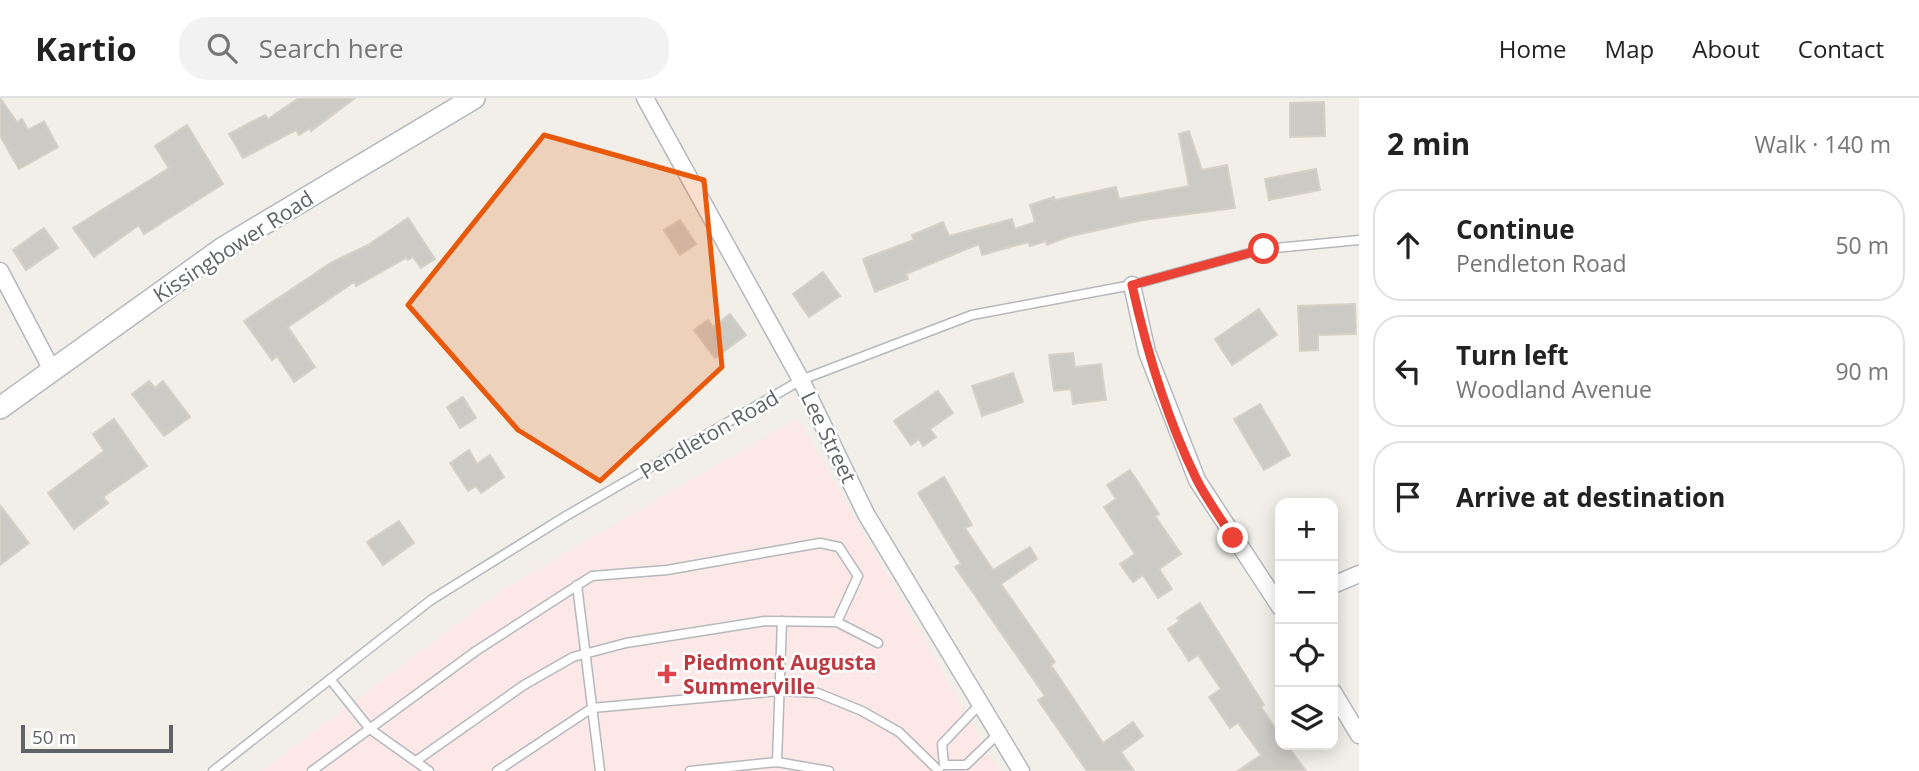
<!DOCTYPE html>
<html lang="en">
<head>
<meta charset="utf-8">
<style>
  :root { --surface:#fff; --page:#f2f2f2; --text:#222; --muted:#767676; --line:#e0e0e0 }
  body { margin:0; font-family:"Open Sans",sans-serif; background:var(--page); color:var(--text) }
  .controls { position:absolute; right:21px; bottom:21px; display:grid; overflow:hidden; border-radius:14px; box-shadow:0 4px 18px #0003 }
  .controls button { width:63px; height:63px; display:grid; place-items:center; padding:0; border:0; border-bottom:2px solid var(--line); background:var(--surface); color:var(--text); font:35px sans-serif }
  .scale { position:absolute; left:21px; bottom:18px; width:152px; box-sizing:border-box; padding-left:7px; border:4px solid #5f6368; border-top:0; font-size:19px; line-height:24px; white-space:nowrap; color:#5f6368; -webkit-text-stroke:5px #fff; paint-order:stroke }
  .stop { position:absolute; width:21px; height:21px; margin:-16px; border:5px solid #ea4335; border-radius:50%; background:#fff }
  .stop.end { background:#ea4335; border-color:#fff; box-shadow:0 2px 7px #0008 }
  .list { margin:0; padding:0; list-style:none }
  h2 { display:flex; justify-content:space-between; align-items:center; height:91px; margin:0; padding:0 28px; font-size:30px }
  h2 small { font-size:23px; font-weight:400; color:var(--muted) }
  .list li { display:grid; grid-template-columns:46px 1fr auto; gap:21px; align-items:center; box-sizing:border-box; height:112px; margin:0 14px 14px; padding:0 14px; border:2px solid var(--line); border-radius:28px }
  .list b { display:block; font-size:26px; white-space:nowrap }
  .list p { margin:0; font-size:23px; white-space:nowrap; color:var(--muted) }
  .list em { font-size:23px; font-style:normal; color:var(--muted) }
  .icon { flex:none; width:38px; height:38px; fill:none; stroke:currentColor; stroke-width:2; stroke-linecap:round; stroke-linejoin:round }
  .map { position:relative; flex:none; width:1359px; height:673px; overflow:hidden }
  header { display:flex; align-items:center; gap:42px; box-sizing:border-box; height:98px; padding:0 35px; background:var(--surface); border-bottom:2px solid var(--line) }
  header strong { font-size:33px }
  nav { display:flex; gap:38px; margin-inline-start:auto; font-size:24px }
  .search { width:490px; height:63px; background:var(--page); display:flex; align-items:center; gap:18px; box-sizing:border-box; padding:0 24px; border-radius:28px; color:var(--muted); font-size:26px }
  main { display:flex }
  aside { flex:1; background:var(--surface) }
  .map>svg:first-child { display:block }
  .medical { fill:#fce8e6 }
  .building { fill:#cccac5; stroke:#d6d1c6; stroke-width:2 }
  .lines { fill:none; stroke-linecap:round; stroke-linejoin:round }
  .service-casing { stroke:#b5b8bc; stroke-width:11 }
  .minor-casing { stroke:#b5b8bc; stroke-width:19 }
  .tertiary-casing { stroke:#b5b8bc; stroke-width:24 }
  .service { stroke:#fff; stroke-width:8 }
  .minor { stroke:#fff; stroke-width:16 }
  .tertiary { stroke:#fff; stroke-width:21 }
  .route { stroke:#ea4335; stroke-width:9 }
  .marked { fill:#e8590c; fill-opacity:0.2; stroke:#e8590c; stroke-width:5; stroke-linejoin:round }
  .health-dot { fill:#e0444e; stroke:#fff; stroke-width:2.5 }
  .labels { text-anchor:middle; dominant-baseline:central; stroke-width:5; stroke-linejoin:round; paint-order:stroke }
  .street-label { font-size:21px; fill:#5f6368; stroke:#fff }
  .health-label { font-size:21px; font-weight:bold; fill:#be3a42; stroke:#fff; text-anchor:start }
</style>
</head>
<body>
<header>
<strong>Kartio</strong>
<div class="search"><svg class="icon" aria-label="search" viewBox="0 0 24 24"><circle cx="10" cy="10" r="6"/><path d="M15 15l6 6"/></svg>Search here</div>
<nav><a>Home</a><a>Map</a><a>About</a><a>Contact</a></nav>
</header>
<main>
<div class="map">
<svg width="1359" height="673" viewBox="0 0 1359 673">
  <rect width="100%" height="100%" fill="#f1efe8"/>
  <path class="medical" d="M798,320L999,673H262L505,490Z"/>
  <g class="building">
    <path d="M0,0L17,24L22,21L28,32L44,23L58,49L19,71L0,38Z"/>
    <path d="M299,0H355L311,33L310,30L299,37L296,32L243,60L229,36L265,17L268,21Z"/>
    <path d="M1324,4L1325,38L1290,39V5Z"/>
    <path d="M187,27L223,86L144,136L139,127L94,159L73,130L169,70L155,48Z"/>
    <path d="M1189,33L1202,72L1227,67L1235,110L1143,122L1067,139L1047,147L1046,143L1030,148L1028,144L982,157L979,146L906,176L908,181L875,194L863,161L914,142L912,137L943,124L949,138L1012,121L1015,131L1035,124L1030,107L1054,99L1055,102L1116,89L1119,101L1189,88L1179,36Z"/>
    <path d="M1316,71L1320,92L1269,102L1265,81Z"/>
    <path d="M408,120L435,161L421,170L413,159L408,162L406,160L356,188L354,184L288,229L315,269L294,284L277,258L272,262L244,223L332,164L368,147Z"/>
    <path d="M680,122L696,146L680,157L664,132Z"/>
    <path d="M44,130L58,150L26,172L13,152Z"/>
    <path d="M823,174L840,198L809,219L793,196Z"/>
    <path d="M1355,206L1356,236L1318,237V252L1300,253L1298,208Z"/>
    <path d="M1259,211L1277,237L1232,267L1215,241Z"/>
    <path d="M730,216L746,237L715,260L694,232L708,222L713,229Z"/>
    <path d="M1073,255L1075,269L1101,266L1106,302L1073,306L1071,291L1054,293L1049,257Z"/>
    <path d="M1013,275L1023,304L982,318L972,288Z"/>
    <path d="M149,283L155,290L163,283L190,319L164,338L132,296Z"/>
    <path d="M938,293L953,315L930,331L936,339L923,348L919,341L911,347L894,323Z"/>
    <path d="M463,299L476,320L460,330L447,309Z"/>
    <path d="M1260,306L1290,357L1264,372L1234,321Z"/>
    <path d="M114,321L147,368L103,399L108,405L74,431L48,395L104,353L93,336Z"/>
    <path d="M469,352L477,366L490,357L504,379L481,395L476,388L468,393L450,365Z"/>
    <path d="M1130,372L1159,416L1155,418L1181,456L1159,471L1172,491L1158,500L1143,477L1133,484L1120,466L1135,456L1104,409L1116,401L1107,387Z"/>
    <path d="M944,379L972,427L965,430L993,472L1030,449L1037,461L1001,486L1055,564L1051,567L1103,645L1133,624L1143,638L1121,654L1134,673H1087L1038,602L1045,598L955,469L961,466L918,395Z"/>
    <path d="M0,407L29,445L0,467Z"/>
    <path d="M399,423L414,445L383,467L367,444Z"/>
    <path d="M1200,505L1264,607L1261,609L1280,637V647H1287L1306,673H1238L1261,657L1238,625L1230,630L1209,599L1221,591L1198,557L1189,563L1168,531L1180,523L1177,520Z"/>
  </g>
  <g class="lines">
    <defs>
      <g id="service">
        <path d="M577,487L600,673"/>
        <path d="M330,581L370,631L429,673"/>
        <path d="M981,605L942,646L944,667H966L998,636"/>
        <path d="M416,663L524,587L573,559L626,545L765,523L837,524L878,545"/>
        <path d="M777,664L782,523"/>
        <path d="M213,673L431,502L566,418L801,282L972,217L1132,187L1264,151L1359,142"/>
        <path d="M312,673L476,553L592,478L667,472L820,445L839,449L858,478L837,524"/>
        <path d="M497,673L592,610L779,593L818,595L862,613L899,634L939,673"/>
        <path d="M690,673L777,664L829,673"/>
      </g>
      <g id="minor">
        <path d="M645,0L801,282L866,416L1021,673"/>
        <path d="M0,173L52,272"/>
        <path d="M1132,187L1147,254L1197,382L1280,509"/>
        <path d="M1333,487L1359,476"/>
        <path d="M1333,594L1359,637"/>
      </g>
      <path id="tertiary" d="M0,310L223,150L474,0"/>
    </defs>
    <use href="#service" class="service-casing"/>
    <use href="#minor" class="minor-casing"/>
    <use href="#tertiary" class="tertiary-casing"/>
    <use href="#service" class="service"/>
    <use href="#minor" class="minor"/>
    <use href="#tertiary" class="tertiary"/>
  </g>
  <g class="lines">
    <path class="route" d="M1233,440C1221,420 1206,401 1196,380C1166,319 1147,254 1132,187L1264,151"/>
  </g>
  <path class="marked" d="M544,37L704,82L722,269L600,383L518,332L408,207Z"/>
  <path class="health-dot" d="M663.5 565.5h7v7h7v7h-7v7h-7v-7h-7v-7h7z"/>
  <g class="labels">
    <g class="street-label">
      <text transform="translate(233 148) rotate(-33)">Kissingbower Road</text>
      <text transform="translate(709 336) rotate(-30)">Pendleton Road</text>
      <text transform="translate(829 339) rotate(64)">Lee Street</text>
    </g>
    <g class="health-label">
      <text x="683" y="564">Piedmont Augusta<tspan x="683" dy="24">Summerville</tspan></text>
    </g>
  </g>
</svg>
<div class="controls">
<button>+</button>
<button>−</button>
<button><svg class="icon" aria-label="locate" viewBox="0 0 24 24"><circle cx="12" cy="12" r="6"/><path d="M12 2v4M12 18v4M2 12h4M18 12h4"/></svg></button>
<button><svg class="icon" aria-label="layers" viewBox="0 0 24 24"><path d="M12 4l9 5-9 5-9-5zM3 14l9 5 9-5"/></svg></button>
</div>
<div class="scale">50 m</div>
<div class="stop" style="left:1264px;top:151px"></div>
<div class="stop end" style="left:1233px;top:440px"></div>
</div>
<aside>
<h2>2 min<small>Walk · 140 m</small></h2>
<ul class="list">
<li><svg class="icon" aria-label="ahead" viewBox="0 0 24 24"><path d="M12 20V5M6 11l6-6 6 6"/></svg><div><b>Continue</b><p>Pendleton Road</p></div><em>50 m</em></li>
<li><svg class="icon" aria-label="left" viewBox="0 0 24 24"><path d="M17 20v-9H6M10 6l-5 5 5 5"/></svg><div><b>Turn left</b><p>Woodland Avenue</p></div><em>90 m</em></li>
<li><svg class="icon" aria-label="arrive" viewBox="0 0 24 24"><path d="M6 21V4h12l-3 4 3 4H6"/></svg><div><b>Arrive at destination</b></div></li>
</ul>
</aside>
</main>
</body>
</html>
